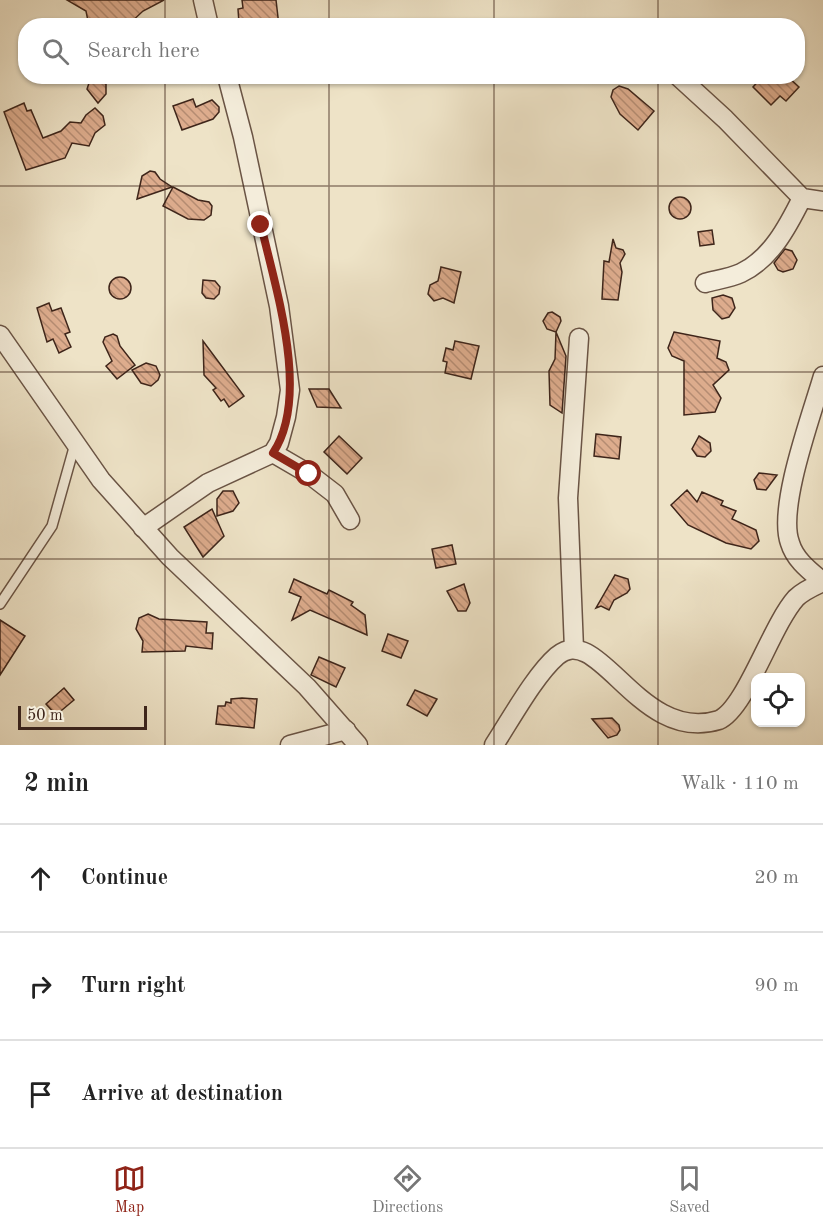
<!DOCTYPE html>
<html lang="en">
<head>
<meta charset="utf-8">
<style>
  :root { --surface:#fff; --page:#f2f2f2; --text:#222; --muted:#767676; --line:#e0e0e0; --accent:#8f2418 }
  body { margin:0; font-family:"Old Standard TT",serif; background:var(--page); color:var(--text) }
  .controls { position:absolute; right:18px; bottom:18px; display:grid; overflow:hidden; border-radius:12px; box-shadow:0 2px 4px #0004 }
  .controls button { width:54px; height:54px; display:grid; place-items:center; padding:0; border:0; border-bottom:2px solid var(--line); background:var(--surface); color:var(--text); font:30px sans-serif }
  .scale { position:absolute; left:18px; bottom:15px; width:129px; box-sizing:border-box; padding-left:6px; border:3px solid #3e251a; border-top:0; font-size:16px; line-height:21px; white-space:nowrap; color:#3e251a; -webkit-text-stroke:4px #f4eddb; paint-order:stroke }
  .stop { position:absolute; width:18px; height:18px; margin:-14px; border:4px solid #8f2418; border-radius:50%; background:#fff }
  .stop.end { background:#8f2418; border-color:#fff; box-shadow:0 2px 6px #0008 }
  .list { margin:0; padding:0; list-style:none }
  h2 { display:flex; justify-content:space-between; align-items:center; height:78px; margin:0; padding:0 24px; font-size:26px }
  h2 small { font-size:20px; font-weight:400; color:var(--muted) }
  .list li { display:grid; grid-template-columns:39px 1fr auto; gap:18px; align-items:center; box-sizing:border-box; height:108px; padding:0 24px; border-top:2px solid var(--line) }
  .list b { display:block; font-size:22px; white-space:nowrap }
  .list em { font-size:20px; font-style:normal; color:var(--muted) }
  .icon { flex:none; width:33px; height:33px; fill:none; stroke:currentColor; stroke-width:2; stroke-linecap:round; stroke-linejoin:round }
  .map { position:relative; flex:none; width:823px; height:745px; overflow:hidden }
  .search { position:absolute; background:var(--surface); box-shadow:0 2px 4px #0004; left:18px; right:18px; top:18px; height:66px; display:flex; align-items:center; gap:15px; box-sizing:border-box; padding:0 21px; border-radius:24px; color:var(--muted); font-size:22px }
  .sheet { height:402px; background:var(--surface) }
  nav { display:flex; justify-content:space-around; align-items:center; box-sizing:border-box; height:84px; border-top:2px solid var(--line); background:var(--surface); font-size:16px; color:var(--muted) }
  nav a { display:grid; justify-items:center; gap:3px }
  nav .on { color:var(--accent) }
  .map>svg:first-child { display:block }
  .building { fill:url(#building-back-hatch); stroke:#3e251a; stroke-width:1.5 }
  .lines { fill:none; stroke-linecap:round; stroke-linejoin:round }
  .service-casing { stroke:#6a5445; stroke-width:12 }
  .minor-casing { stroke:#6a5445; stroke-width:21 }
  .service { stroke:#f4eddb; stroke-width:9 }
  .minor { stroke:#f4eddb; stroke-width:18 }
  .route { stroke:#8f2418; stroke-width:8 }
  .grid { fill:none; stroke:#3e251a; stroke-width:1.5; stroke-opacity:0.55 }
</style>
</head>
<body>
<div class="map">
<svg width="823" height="745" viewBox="0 0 823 745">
  <defs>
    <pattern id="building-back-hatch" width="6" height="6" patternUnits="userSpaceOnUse" patternTransform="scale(1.5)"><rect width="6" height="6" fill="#ddac8d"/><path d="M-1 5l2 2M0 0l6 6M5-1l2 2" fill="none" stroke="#b58c72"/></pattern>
  </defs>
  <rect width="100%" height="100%" fill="#eee3c7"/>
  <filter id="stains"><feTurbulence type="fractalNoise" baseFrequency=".00333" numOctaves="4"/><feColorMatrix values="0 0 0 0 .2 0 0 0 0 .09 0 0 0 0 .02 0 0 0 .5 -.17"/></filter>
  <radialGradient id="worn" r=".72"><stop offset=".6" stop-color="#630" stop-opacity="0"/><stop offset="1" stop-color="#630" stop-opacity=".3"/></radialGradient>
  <g class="building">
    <path d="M67,0H164L143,11L127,26L124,22L89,26L86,11Z"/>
    <path d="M242,0H276L279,26H245V22L239,23L238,9L243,8Z"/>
    <path d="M763,76H787L799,87L786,101L780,96L771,105L753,87Z"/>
    <path d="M91,77L106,84V94L98,103L87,89Z"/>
    <path d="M619,86L628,89L654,111L638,130L620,114L611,97L613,90Z"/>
    <path d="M193,99L196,107L212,100L219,107V112L213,119L182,130L173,106Z"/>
    <path d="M24,103L27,111L31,110L43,138L61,131L70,122L81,123L86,115L95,108L103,116L105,125L95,133L89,146L72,143L65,158L26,170L4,112Z"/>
    <path d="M150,171L155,172L160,179L172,187L137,199L142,176Z"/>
    <path d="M173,187L198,200L209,202L212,206L211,215L204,220L188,219L163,206Z"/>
    <circle cx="680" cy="208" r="11"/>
    <path d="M712,230L714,244L700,246L698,232Z"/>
    <path d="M613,239L616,248L623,250L625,254L620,263L622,272L618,300L602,299L604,261L609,262Z"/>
    <path d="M785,249L792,251L797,260L793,269L783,272L778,270L774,263Z"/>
    <path d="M441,267L461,272L454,303L443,298L434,301L428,294L430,285L438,281Z"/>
    <circle cx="120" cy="288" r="11"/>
    <path d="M203,280L215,281L220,287L219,294L214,299L206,298L202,293Z"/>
    <path d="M723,295L732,298L735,308L729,317L722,319L713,310L712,298Z"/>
    <path d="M49,303L52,311L61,308L70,332L65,334L71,347L59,353L53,339L47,342L37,308Z"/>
    <path d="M552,312L560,317L561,321L556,332L566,356L562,413L550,405L549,371L555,359L556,332L547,329L543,321L548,313Z"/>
    <path d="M674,332L720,341L717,358L726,362L729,370L713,385L721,398L715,412L684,415V361L672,356L668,348Z"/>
    <path d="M113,334L117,336L120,346L135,365L117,379L106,366L112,361L103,342L105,337Z"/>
    <path d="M203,341L244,396L229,407L224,399L221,401L213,390L216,388L204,375Z"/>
    <path d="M455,341L479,346L471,379L445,373L447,362L443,361L446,348L453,350Z"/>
    <path d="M146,363L156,366L160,375L158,380L151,386L141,383L132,370Z"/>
    <path d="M309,389H329L341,408L317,407Z"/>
    <path d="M596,434L621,437L619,459L594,456Z"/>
    <path d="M339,436L362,458L347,474L324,452Z"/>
    <path d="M699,436L710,443L711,451L705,457L697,456L692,449Z"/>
    <path d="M759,473L777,475L766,490L757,489L754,480Z"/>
    <path d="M687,490L697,502L702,492L723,501L721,505L736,511L732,519L756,530L759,541L751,549L726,543L688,525L671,505Z"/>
    <path d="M223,491H233L239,503L233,511L217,516V499Z"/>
    <path d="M212,509L224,536L203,557L184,527Z"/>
    <path d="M452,545L456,564L436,568L432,549Z"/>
    <path d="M615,575L628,579L630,589L627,593L614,600L609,610L601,606L596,608Z"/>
    <path d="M294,579L327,594L329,590L353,602L351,605L365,615L367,635L310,610L292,620L301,597L289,592Z"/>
    <path d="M464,584L470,603L466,611H458L447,591Z"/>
    <path d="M148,614L159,619L207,622L206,633H213L212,649L186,646L185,651L142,652L143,641L136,629L139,618Z"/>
    <path d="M0,620L25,636L0,675Z"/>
    <path d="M388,634L408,641L401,658L382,651Z"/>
    <path d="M319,657L345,668L336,687L311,675Z"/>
    <path d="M64,688L74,700L56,715L46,704Z"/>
    <path d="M415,690L437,699L427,716L407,705Z"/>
    <path d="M242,698L257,699L254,728L216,724L218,706H225L226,702L231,703V699Z"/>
    <path d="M612,718L619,725L620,730L617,735L608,738L592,719Z"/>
  </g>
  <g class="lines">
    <defs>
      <path id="service" d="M0,604L52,526L75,444"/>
      <g id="minor">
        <path d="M203,0L209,26"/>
        <path d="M678,76L725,119L802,198L823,201"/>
        <path d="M705,283C716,280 730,278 741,273C771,259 788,226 802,198"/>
        <path d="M0,335L101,480L170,557L307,687L358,745"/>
        <path d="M273,453L309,474L335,494L350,520"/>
        <path d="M143,528L208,483L273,453L279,443L286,417L290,390L279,306L243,137L227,76"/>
        <path d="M823,582C810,571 795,560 790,543C777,508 812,414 823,376"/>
        <path d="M574,649L568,498L579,338"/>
        <path d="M290,745L346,730"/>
        <path d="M494,745C511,719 535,675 557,656C599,620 639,745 719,720C746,708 771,626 796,598C803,591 814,586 823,582"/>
      </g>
    </defs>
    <use href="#service" class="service-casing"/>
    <use href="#minor" class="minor-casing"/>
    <use href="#service" class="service"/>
    <use href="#minor" class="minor"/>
  </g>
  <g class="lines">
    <path class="route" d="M261,225C275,287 311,396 273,453L309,474"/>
  </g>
  <path class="grid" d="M165,0V26M329,0V26M494,0V26M658,0V26M165,76V745M329,76V745M494,76V745M658,76V745M0,186H823M0,372H823M0,559H823"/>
  <rect width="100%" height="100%" filter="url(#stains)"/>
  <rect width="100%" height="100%" fill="url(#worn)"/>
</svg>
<div class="controls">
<button><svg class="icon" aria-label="locate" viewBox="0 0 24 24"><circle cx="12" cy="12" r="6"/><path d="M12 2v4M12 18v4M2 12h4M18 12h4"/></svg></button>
</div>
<div class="scale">50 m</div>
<div class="stop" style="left:309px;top:474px"></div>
<div class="stop end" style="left:261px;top:225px"></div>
<div class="search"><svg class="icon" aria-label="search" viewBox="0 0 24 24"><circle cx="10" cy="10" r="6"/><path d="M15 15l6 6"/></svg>Search here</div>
</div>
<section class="sheet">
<h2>2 min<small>Walk · 110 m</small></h2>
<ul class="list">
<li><svg class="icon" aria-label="ahead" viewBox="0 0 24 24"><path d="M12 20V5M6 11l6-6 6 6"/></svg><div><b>Continue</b></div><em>20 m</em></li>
<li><svg class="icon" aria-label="right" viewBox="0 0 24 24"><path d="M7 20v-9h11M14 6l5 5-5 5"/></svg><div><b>Turn right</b></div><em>90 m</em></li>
<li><svg class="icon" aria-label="arrive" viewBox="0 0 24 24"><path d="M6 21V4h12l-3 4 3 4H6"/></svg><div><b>Arrive at destination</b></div></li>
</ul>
</section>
<nav>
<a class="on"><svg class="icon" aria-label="map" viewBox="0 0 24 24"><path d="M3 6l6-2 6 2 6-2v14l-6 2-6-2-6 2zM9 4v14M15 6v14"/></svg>Map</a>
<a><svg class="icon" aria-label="directions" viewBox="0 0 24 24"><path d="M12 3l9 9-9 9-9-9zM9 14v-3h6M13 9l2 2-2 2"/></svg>Directions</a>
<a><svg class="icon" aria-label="saved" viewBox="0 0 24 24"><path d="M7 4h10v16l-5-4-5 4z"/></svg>Saved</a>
</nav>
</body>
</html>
